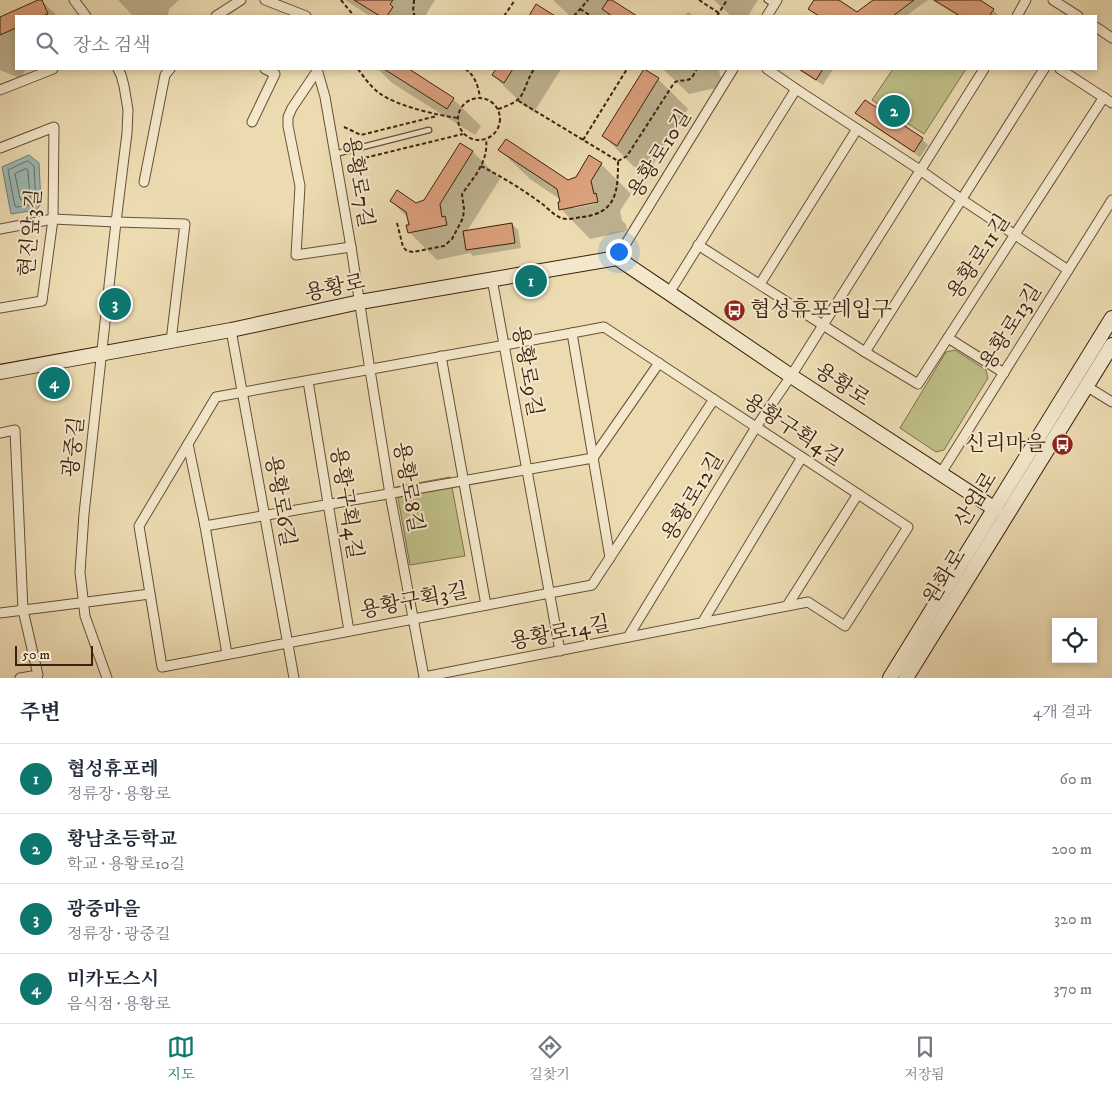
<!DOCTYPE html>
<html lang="ko">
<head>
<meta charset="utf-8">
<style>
  :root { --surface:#fff; --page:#f6f6f7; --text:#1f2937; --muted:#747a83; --line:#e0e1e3; --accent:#0f766e }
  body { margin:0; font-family:"IM FELL DW Pica","Noto Serif KR",serif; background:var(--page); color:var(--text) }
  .controls { position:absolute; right:15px; bottom:15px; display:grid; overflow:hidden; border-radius:0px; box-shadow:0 2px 8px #0003 }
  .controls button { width:45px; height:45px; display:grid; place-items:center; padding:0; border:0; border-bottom:1px solid var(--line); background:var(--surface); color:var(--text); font:25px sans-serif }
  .scale { position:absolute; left:15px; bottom:12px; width:78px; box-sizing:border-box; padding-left:5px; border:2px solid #3d200e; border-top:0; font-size:14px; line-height:18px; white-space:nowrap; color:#3d200e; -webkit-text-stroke:4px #f3e8cc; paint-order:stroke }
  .you { position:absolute; left:618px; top:251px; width:18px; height:18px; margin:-12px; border:4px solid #fff; border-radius:50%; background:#1a73e8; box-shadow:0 0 0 8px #1a73e833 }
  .badge { display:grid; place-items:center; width:32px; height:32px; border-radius:50%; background:var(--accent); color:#fff; font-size:16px; font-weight:700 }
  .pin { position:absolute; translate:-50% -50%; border:2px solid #fff; box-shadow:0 1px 5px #0006 }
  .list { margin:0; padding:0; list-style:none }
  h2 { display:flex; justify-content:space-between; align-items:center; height:65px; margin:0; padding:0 20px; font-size:21px }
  h2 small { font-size:16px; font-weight:400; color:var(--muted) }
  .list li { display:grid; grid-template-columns:32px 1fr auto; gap:15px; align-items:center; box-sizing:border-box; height:70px; padding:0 20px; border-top:1px solid var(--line) }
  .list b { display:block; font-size:19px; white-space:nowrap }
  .list p { margin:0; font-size:16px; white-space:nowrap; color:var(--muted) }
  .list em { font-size:16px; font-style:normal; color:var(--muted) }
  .icon { flex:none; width:28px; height:28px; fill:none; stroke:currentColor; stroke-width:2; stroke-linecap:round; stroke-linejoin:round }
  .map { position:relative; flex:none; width:1112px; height:678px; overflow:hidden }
  .search { position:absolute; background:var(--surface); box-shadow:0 2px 8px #0003; left:15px; right:15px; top:15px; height:55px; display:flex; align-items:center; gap:12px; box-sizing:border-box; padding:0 18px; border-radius:0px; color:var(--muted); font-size:19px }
  .sheet { height:345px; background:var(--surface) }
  nav { display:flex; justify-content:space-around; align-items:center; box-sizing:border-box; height:70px; border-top:1px solid var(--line); background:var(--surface); font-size:14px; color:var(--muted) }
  nav a { display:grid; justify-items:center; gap:2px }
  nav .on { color:var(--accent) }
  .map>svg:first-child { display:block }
  .green { fill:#bebe87; stroke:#7e6f4a }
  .water { fill:#9bb9b5; stroke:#757c72 }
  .shadow { fill:#0003; fill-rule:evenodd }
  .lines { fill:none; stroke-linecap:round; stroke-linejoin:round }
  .shore { stroke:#6c6c62; stroke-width:1 }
  .building { fill:#da9f7b; stroke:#3d200e }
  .lane-casing { stroke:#694f37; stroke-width:7 }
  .street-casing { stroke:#694f37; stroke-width:11 }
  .secondary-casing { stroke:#3d200e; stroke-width:16 }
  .path { stroke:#3d200e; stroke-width:2; stroke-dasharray:4 2.5; stroke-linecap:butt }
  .lane { stroke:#f3e8cc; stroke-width:4.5 }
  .street { stroke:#f3e8cc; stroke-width:9 }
  .secondary { stroke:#f3e8cc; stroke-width:14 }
  .labels { text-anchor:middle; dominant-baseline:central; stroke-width:4; stroke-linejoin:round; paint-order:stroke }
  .street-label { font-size:21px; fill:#3d200e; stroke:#f3e8cc }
  .poi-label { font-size:21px; fill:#3d200e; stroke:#f3e8cc; text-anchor:start }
</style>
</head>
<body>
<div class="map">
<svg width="1112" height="678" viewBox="0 0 1112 678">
  <rect width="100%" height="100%" fill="#ecdbb1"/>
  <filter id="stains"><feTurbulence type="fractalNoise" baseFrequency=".004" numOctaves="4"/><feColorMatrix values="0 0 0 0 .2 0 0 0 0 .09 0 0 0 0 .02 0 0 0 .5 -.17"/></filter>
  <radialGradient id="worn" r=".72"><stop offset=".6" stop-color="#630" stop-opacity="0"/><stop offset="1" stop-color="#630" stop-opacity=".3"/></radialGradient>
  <g class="green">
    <path d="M893,69H966L924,134L872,100Z"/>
    <path d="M955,350L986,370L988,378L944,450L936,452L900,428L946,352Z"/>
    <path d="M450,477L465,556L410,565L396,487Z"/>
  </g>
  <path class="water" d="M29,155L39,163L41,204L36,210L11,214L2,167Z"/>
  <g class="shadow">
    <path d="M41,0L57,16H16V60H15L16,62V69H23L25,70L21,79L0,70V18Z"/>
    <path d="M118,0H179L169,9L168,16H133Z"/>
    <path d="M345,0H435L425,16H370Z"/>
    <path d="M553,0H611L634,16H570Z"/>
    <path d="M714,0H758L748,16H731Z"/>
    <path d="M815,0H837L857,14L876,0H928L906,16H818L809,9Z"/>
    <path d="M932,0H978L993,10L999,16H958Z"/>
    <path d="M688,12L694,16H685Z"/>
    <path d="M378,69H407L453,99L481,126L475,135L392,83Z"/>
    <path d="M497,69H561L534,112L523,105L493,75Z"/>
    <path d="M663,69H719L720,76L724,79L725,86L689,94Z"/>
    <path d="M797,69H833L823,85Z"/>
    <path d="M658,79L688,109L647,174L633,166L604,136Z"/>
    <path d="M857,113L922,139L928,145L920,157L863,119Z"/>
    <path d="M461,145L473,152L500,179L467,231L512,224L518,230L521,248L473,256L470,253L437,260L409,232L410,226L408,218L391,201L416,204L425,201Z"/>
    <path d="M500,150L567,181L577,178L590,157L601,164L631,194L620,211L622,221L626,224L627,231L590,239L561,209V200L530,179ZM594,201L595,204L575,208L573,206Z"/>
  </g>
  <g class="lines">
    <g class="shore">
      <path d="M28,161L34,166L36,202L33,205L16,207L15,206L8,170L10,169Z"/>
      <path d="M25,169H27L28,171L30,198L28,200H22L20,199L15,174Z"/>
    </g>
  </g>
  <g class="building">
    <path d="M38,0H42L48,14L42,16H16V28L0,35V17Z"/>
    <path d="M354,0H393L390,4L393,7L387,16H380Z"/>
    <path d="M608,0H612L637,16H612L602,9Z"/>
    <path d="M814,0H839L857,12L873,0H914L893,16H819L808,9Z"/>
    <path d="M934,0H980L994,9L989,16H960Z"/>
    <path d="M536,4L555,16H529Z"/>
    <path d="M384,69H409L454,98L447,109Z"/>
    <path d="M496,69H513L504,83L492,75Z"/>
    <path d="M644,69L659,78L617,146L602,136Z"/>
    <path d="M799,69H823L816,80Z"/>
    <path d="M865,100L923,138L914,152L855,113Z"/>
    <path d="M506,139L568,180L576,177L589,155L602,163L591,181L594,194L596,193L598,202L559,210L558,202H560L557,189L498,150Z"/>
    <path d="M460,143L473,151L440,204L442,217L445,216L447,225L408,233L406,225H409L406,212L390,201L397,190L416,203L424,200Z"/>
    <path d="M512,223L515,243L466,250L463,231Z"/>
  </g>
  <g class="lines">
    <defs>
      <g id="lane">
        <path d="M767,0L774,5"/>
        <path d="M335,154L429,130"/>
      </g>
      <g id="street">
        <path d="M74,0L86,16"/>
        <path d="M265,0L306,16"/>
        <path d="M1053,0L1078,16"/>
        <path d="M216,16L241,0"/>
        <path d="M767,16L777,0"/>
        <path d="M1017,16L1026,0"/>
        <path d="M1096,27L1112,38"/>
        <path d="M317,69L325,97L351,247L370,370L390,494L424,677L808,602L845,626L908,527C807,461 706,394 604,327L572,333C453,354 335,376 216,397L139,526L162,667L592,585L714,399"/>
        <path d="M767,69L796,89L920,170L961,199L1068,270"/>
        <path d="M1060,69L1112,103"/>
        <path d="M317,71L292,108L288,117V126L300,186L296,255L351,247"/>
        <path d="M0,90L53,69"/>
        <path d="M252,122L275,74L265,69"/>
        <path d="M0,148L54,127L53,219L42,301L0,308"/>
        <path d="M144,182L165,75L170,69"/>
        <path d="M0,229L53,219L116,222L185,224L171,341"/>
        <path d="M698,245L865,352L918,384L1104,97"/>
        <path d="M617,258L733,69"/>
        <path d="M492,279L560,651"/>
        <path d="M760,284L857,129"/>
        <path d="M669,293L796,89"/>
        <path d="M231,330L294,678"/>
        <path d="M572,333L610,558"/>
        <path d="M948,338L1004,373"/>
        <path d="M865,352L1044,69"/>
        <path d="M441,356L486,605"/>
        <path d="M308,381L349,631"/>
        <path d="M1086,386L1112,402"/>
        <path d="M0,433L15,430L23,610L38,675L20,678"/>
        <path d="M188,444L205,526L227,654"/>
        <path d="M941,473L1112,200"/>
        <path d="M205,526L593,458L659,363"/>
        <path d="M787,606L858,494"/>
        <path d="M0,613L150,594"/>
        <path d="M702,623L802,457"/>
        <path d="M628,637L756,427L791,376L984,69"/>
        <path d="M107,678L85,616L80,572L84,514L116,222L127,133L128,110L124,86L121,75L118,69"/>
      </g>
      <g id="secondary">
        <path d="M0,372L231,330L360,302L617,258L669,293L791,376L995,509"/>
        <path d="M890,678L1112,318"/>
        <path d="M906,678L1112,345"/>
      </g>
    </defs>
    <use href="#lane" class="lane-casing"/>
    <use href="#street" class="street-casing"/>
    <use href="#secondary" class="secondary-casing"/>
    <g class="path">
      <path d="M341,0L354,16"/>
      <path d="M414,0L413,12L415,16"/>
      <path d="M699,0L719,13"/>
      <path d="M580,9L591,16"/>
      <path d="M504,16L515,0"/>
      <path d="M574,16L588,0"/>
      <path d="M717,16L727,0"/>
      <path d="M358,69C364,77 371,87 379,93C397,106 436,115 458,118"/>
      <path d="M465,69C475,75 478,86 480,97"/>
      <circle cx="479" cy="119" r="21"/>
      <path d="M498,109C529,99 520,92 534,69"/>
      <path d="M344,127L361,135L437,116"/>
      <path d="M583,140L627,69"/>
      <path d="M618,161L627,156L674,83C679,79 684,82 690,79C693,77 695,72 697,69"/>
      <path d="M481,166C502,177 522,189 541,203C547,207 552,214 559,217C565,221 575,218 582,217C617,213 618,191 618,161L517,100"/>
      <path d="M350,169L360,159L463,134"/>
      <path d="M397,223L403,247L407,251L413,252L444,246L452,239L463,218L464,209L462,194C474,177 489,161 486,139"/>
    </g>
    <use href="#lane" class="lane"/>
    <use href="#street" class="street"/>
    <use href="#secondary" class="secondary"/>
  </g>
  <defs>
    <symbol id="bus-disc" viewBox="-11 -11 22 22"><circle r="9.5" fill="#8f2418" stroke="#f3e8cc"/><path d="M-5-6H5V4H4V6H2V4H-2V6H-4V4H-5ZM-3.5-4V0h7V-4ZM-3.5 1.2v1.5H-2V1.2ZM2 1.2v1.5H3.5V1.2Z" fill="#fff"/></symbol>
  </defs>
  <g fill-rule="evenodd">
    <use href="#bus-disc" x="722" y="298" width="25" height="25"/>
    <use href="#bus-disc" x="1050" y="432" width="25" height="25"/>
  </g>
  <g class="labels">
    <g class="street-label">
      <text transform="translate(660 154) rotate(-58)">용황로10길</text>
      <text transform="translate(358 182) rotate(80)">용황로7길</text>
      <text transform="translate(31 233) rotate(-85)">현진앞3길</text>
      <text transform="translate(979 257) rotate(-57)">용황로11길</text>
      <text transform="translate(335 288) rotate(-12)">용황로</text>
      <text transform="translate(1011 327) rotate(-58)">용황로13길</text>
      <text transform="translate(527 371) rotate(80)">용황로9길</text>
      <text transform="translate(842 385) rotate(33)">용황로</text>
      <text transform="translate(793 430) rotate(33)">용황구획4길</text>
      <text transform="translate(74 447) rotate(-84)">광중길</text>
      <text transform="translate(408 487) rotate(80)">용황로8길</text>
      <text transform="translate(693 497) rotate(-59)">용황로12길</text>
      <text transform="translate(976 500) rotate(-58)">산업로</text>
      <text transform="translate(280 501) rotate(80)">용황로6길</text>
      <text transform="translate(346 503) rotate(81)">용황구획4길</text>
      <text transform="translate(945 577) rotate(-58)">원화로</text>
      <text transform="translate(414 601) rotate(-11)">용황구획3길</text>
      <text transform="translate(560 633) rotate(-11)">용황로14길</text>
    </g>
    <g class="poi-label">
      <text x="750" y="310">협성휴포레입구</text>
      <text x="1046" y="444" text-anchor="end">신리마을</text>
    </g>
  </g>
  <rect width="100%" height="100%" filter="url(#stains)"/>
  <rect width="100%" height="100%" fill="url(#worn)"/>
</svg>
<div class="controls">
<button><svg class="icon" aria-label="locate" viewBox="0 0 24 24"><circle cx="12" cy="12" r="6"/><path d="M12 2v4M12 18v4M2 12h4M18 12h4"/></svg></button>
</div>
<div class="scale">50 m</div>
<div class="you"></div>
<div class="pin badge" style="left:531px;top:281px">1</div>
<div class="pin badge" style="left:894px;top:111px">2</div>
<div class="pin badge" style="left:115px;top:304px">3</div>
<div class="pin badge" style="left:54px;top:383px">4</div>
<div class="search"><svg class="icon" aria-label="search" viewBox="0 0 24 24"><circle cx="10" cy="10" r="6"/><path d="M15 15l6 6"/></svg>장소 검색</div>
</div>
<section class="sheet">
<h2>주변<small>4개 결과</small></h2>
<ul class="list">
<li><span class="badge">1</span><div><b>협성휴포레</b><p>정류장 · 용황로</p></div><em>60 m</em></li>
<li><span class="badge">2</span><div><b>황남초등학교</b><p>학교 · 용황로10길</p></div><em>200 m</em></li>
<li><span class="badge">3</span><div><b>광중마을</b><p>정류장 · 광중길</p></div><em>320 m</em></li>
<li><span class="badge">4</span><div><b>미카도스시</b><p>음식점 · 용황로</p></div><em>370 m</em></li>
</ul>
</section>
<nav>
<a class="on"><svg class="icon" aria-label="map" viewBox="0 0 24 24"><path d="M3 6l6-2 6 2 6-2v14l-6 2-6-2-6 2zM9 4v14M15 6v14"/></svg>지도</a>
<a><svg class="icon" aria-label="directions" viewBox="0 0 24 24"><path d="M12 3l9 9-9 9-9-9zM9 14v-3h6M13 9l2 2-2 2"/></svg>길찾기</a>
<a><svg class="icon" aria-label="saved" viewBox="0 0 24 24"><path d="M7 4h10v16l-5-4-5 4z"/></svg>저장됨</a>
</nav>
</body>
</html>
